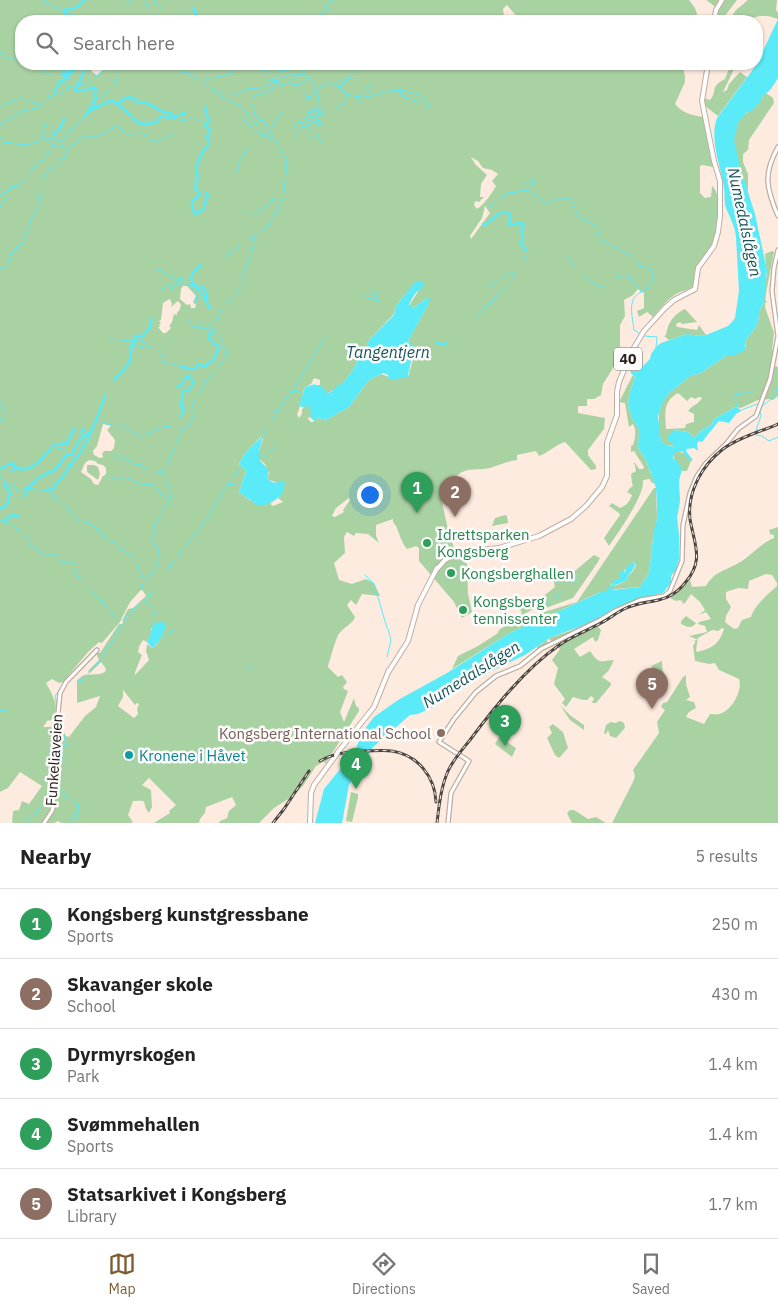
<!DOCTYPE html>
<html lang="en">
<head>
<meta charset="utf-8">
<style>
  :root { --surface:#fff; --page:#f6f6f6; --text:#222; --muted:#767676; --line:#e0e0e0; --accent:#7c5b31 }
  body { margin:0; font-family:"IBM Plex Sans",sans-serif; background:var(--page); color:var(--text) }
  .you { position:absolute; left:369px; top:494px; width:18px; height:18px; margin:-12px; border:4px solid #fff; border-radius:50%; background:#1a73e8; box-shadow:0 0 0 8px #1a73e833 }
  .badge { display:grid; place-items:center; width:32px; height:32px; border-radius:50%; background:var(--accent); color:#fff; font-size:16px; font-weight:700 }
  .pin { position:absolute; translate:-50% -41px; filter:drop-shadow(0 1px 2px #0008) }
  .pin::after { content:''; position:absolute; top:26px; width:18px; height:15px; background:inherit; clip-path:polygon(0 0,100% 0,50% 100%) }
  .list { margin:0; padding:0; list-style:none }
  h2 { display:flex; justify-content:space-between; align-items:center; height:65px; margin:0; padding:0 20px; font-size:21px }
  h2 small { font-size:16px; font-weight:400; color:var(--muted) }
  .list li { display:grid; grid-template-columns:32px 1fr auto; gap:15px; align-items:center; box-sizing:border-box; height:70px; padding:0 20px; border-top:1px solid var(--line) }
  .list b { display:block; font-size:19px; white-space:nowrap }
  .list p { margin:0; font-size:16px; white-space:nowrap; color:var(--muted) }
  .list em { font-size:16px; font-style:normal; color:var(--muted) }
  .icon { flex:none; width:28px; height:28px; fill:none; stroke:currentColor; stroke-width:2; stroke-linecap:round; stroke-linejoin:round }
  .map { position:relative; flex:none; width:778px; height:823px; overflow:hidden }
  .search { position:absolute; background:var(--surface); box-shadow:0 1px 4px #0004; left:15px; right:15px; top:15px; height:55px; display:flex; align-items:center; gap:12px; box-sizing:border-box; padding:0 18px; border-radius:20px; color:var(--muted); font-size:19px }
  .sheet { height:415px; background:var(--surface) }
  nav { display:flex; justify-content:space-around; align-items:center; box-sizing:border-box; height:70px; border-top:1px solid var(--line); background:var(--surface); font-size:14px; color:var(--muted) }
  nav a { display:grid; justify-items:center; gap:2px }
  nav .on { color:var(--accent) }
  .map>svg:first-child { display:block }
  .green { fill:#a9d2a3; fill-rule:evenodd }
  .water { fill:#5aeaf8 }
  .lines { fill:none; stroke-linecap:round; stroke-linejoin:round }
  .stream { stroke:#5aeaf8; stroke-width:1 }
  .canal { stroke:#5aeaf8; stroke-width:2.5 }
  .river { stroke:#5aeaf8; stroke-width:3 }
  .secondary-casing { stroke:#c1ac9f; stroke-width:5.5 }
  .primary-casing { stroke:#c1ac9f; stroke-width:6 }
  .secondary { stroke:#fff; stroke-width:3 }
  .primary { stroke:#fff; stroke-width:4 }
  .rail-casing { stroke:#50463f; stroke-width:3 }
  .rail { stroke:#fcfcfc; stroke-width:1; stroke-dasharray:4; stroke-linecap:butt }
  .primary-bridge-casing { stroke:#c1ac9f; stroke-width:6; stroke-linecap:butt }
  .primary-bridge { stroke:#fff; stroke-width:4 }
  .leisure-dot { fill:#2e9e5b; stroke:#fcfcfc; stroke-width:2 }
  .education-dot { fill:#8d6e63; stroke:#fcfcfc; stroke-width:2 }
  .culture-dot { fill:#0f9aa8; stroke:#fcfcfc; stroke-width:2 }
  .labels { text-anchor:middle; dominant-baseline:central; stroke-width:5; stroke-linejoin:round; paint-order:stroke }
  .shield { fill:#fcfcfc; stroke:#66615d; stroke-width:1 }
  .shield-label { font-size:14px; font-weight:bold; fill:#261e19 }
  .leisure-label { font-size:15px; fill:#27864d; stroke:#fcfcfc; text-anchor:start }
  .education-label { font-size:15px; fill:#785e54; stroke:#fcfcfc; text-anchor:end }
  .culture-label { font-size:15px; fill:#0d838f; stroke:#fcfcfc; text-anchor:start }
  .street-label { font-size:15px; fill:#261e19; stroke:#fcfcfc }
  .water-label { font-size:16px; font-style:italic; fill:#165459; stroke:#fcfcfc }
</style>
</head>
<body>
<div class="map">
<svg width="778" height="823" viewBox="0 0 778 823">
  <rect width="100%" height="100%" fill="#feebe0"/>
  <g class="green">
    <path d="M0,0H689L695,8L698,17L694,21H519L517,19L515,21H510L517,17L507,5L503,9L504,16L503,21H21V64H90L92,72L97,75L110,64H682L685,76V82L675,104C682,113 692,115 703,117L713,167L702,165L700,166V193L705,198L711,197L712,186C724,195 717,238 710,250C705,257 697,262 695,269C694,274 695,280 694,285C688,291 683,290 676,294C667,300 660,308 653,317L647,312L639,317L637,311L644,308V293L638,289L633,295L624,300L625,316L620,325V357L603,384L601,395L594,399H587V406H578V413L605,418L604,429L588,450V455L596,466V469L591,470L565,442C555,445 548,453 539,456L536,451L517,455V460C508,461 499,465 490,468C478,471 463,466 454,479L456,484H466L469,488L468,490L455,496L447,494L442,496L441,498L448,529L456,554L467,564L468,594L472,612L462,618L454,602L419,561V548L416,546L407,549C399,540 400,530 393,522V519L376,525V536L379,543L368,534L356,533L354,536L347,532L344,537L345,553L334,563L339,580L352,584L366,579L374,583L380,596L362,594L356,605L351,600L347,605L355,617C352,625 343,627 338,635C336,639 329,662 328,667L338,677L342,675L347,682L343,687L344,689L348,691L340,712L344,722L354,698L356,706L359,708V711L326,763L323,762L316,766L303,786L293,796L274,808L259,823H219L220,821L227,818L229,811L236,805L232,797L206,807L205,813L200,819L199,823H154L170,813L169,811L176,805L149,778L142,785L151,790L152,807L149,813C140,802 151,800 133,801L128,815L133,822L131,823H61L58,821L54,823H12L13,811L19,810L22,801L29,804L42,786L20,772L8,788L0,792ZM471,157L478,161L483,168L492,170L498,174L492,181L496,186C492,193 484,205 477,209L474,205L475,201L479,202L484,197H480L481,184L487,175L475,164ZM485,206L490,213L471,239L470,236L482,218ZM415,283L419,290L409,306L413,308L427,298L428,305L409,339L408,343L412,344L414,356L408,377H389L381,374L369,380L349,407L328,419L322,420L319,417L313,422H311L308,419L309,417L311,418V407L309,405L302,409V414L299,418L297,414C301,407 301,396 305,387L311,384L314,378L320,380V386L327,393L330,392L342,384L353,370L359,358L366,348L369,340L394,314C396,301 408,293 415,283ZM183,286H187L196,296L193,302L196,305L195,308H191L190,304L187,305L180,299L181,289ZM170,299L172,304L171,307L178,301L181,305L179,311L177,312V315L174,314L172,322L169,326L171,328L166,333H163L158,327H160L159,325L161,323L159,321L161,320L163,303ZM103,424L111,426L107,430L115,440L114,448L111,451H104L102,454L103,457L100,458L94,455L93,451L97,446ZM261,437L263,439L259,451V459L265,464L269,473L267,479L277,483L280,497L278,498L283,502L273,506L271,505V503L270,502L251,501L239,492L246,471L239,464L245,453ZM89,460L95,461L98,464L103,465L106,468V474L102,477L101,480L98,485L94,484L91,479L81,472L85,463ZM349,498L350,500L343,510L344,512L335,517L332,516L336,508ZM141,590L143,591L146,596L133,608L128,609L122,621L124,622L122,624H119L100,653H96L99,660L88,671L90,673L101,662L106,669L105,672L100,674L84,675L77,680V703L100,696L96,707L85,716L69,737L66,736L62,729L55,725L49,727H43L48,720L50,721C62,709 52,694 46,683L52,679L59,683L63,682L88,652L99,642L102,643L120,622L130,602ZM151,628L162,635C159,641 158,645 152,648L147,644L146,651L149,660L135,675V672L142,655L138,652L139,647L143,640L147,642L151,636ZM123,690L135,705L137,703L139,704L137,709L138,714L134,718L118,706L123,697Z"/>
    <path d="M706,0H737L721,21H715C718,7 717,8 706,0Z"/>
    <path d="M748,0H777L776,10L778,13V19L768,16H760L741,21H728L736,10Z"/>
    <path d="M730,66L735,67L723,92L727,90L729,84L740,72L747,77L718,116L705,106L704,98L710,100C718,91 709,87 725,79Z"/>
    <path d="M766,93L773,98L774,103L749,140L748,150L743,154V162L748,174V192C739,170 725,138 742,117C745,113 750,112 754,108C759,104 761,97 766,93Z"/>
    <path d="M772,251L774,252L766,293L765,307L774,333L772,350L776,348L774,366L778,367V396L773,400L769,399L758,400L741,408L735,407L714,419L712,424L701,431L694,438L688,432L674,430V446L665,445L661,441L659,431V412L663,401L668,394L692,375L699,374L726,356H733L746,347V340L758,324L759,312L764,302V288L767,275L765,254ZM678,393L687,401L691,397L695,399L699,397L702,398C699,404 691,406 688,411L694,414V422L686,424L685,428L666,429C665,413 663,401 678,393Z"/>
    <path d="M685,309L697,322L682,324L680,322L676,324L677,327L697,330L699,325L706,335L699,336L687,334L669,340L664,336L666,335C668,322 673,315 685,309Z"/>
    <path d="M633,375L635,377L629,395L628,406L632,418L639,430L638,448L645,458L655,484L651,482L650,479L643,480C645,495 618,533 609,546L604,538L620,515L619,513L609,506L612,503L620,508C626,506 630,501 632,495L627,492L630,488L633,486L632,483L631,474L636,471L635,465L633,463H635L639,469H643L644,467L634,451L631,452V446L633,445C635,438 637,431 633,424L629,427L625,403L619,402Z"/>
    <path d="M677,450L682,453L685,452L691,461L687,471H682L677,462L674,459V454Z"/>
    <path d="M87,465H94L98,467L100,474L98,480L87,472Z"/>
    <path d="M654,488H656L657,519L653,538L649,573L640,587L616,589L598,593L555,613L532,621L529,624L508,634L452,669L458,656L478,646L498,633L499,630L516,618L520,622L526,618L530,619L531,616L577,602ZM634,561C639,567 631,573 627,577L628,580L615,586H611V584L620,578L626,568H628Z"/>
    <path d="M505,515L507,516L508,523L492,526L495,518Z"/>
    <path d="M778,527V823H612L633,782L635,776L633,770L659,733L657,722L665,710L661,707L663,703L667,702L683,677L686,675V684L690,697L686,700L694,702L696,708L689,712L686,717L704,724L710,714C713,714 719,715 722,713C732,709 743,690 739,679L719,670L715,663L709,664L695,661L693,645L695,644V641H692L698,640L689,636L707,632L705,626L698,624L699,622L711,619L706,612L699,615L705,610L700,602L691,594L685,603L682,604L683,602L680,600L676,601L670,598L682,589L690,580L692,587L706,586C714,571 728,570 742,561C754,553 760,544 774,538V535L770,534L769,530ZM766,574L772,575L777,583V586C769,593 754,606 751,617L742,620L738,628L734,629L725,622L726,616L731,607L726,599V592L738,588L748,589L749,581ZM722,628L724,629C719,644 713,648 697,652L696,650L698,638L712,630L718,631Z"/>
    <path d="M594,555L600,558L598,562L573,598L543,609C536,606 527,612 522,616L520,615L522,613L517,604L524,599L531,606L555,587L553,578L557,575L560,578L570,575Z"/>
    <path d="M686,616L696,623C692,629 687,627 681,624V621Z"/>
    <path d="M593,621L601,630L598,640L595,642L593,637L574,649L580,657L590,651C600,665 599,661 614,660L609,670L602,677L611,683V685L596,703H592L594,698L591,696L587,700H583L573,697L566,707L562,703L565,699L554,684L558,668L552,660L560,649L549,639L547,640L548,644L537,649V647L551,637L570,631Z"/>
    <path d="M662,661C662,671 665,679 667,689L664,687L660,689L658,687L662,675L659,671L655,673L651,666Z"/>
    <path d="M560,705L571,716L584,725V730L570,720Z"/>
    <path d="M620,721L624,723L625,728L616,738L610,736L608,730L606,734L604,733L606,725L611,722L615,723Z"/>
    <path d="M553,724L563,732L568,748L559,758L555,755L547,738L552,733L549,727Z"/>
    <path d="M499,737L516,748L512,757L495,744Z"/>
    <path d="M351,792L358,794V798L352,822L346,821Z"/>
    <path d="M570,810H574L588,819L596,817L606,823H572L567,813Z"/>
  </g>
  <g class="water">
    <path d="M778,19V78L771,89L762,97V100L753,110L746,113L738,123L734,140L740,167L755,214L767,270L764,302L759,312L758,324L746,340L745,350L733,356H726L699,374L692,375L668,394L662,404L658,416L661,441C664,444 669,447 674,446V444L667,440L668,436L674,430L688,432L694,438L701,431L712,424L714,419L735,407L740,409V412L737,413L729,423L720,421L718,422L702,442L699,441L697,444L698,451L694,448L687,449L686,451L693,460L691,461L684,454V452L677,451L674,454L673,459H676L682,469L679,481L680,501L677,518L679,534V559L676,570L671,576V583L663,593L640,598L596,621L551,637L525,655L485,674L433,707L418,714L410,715L373,747L365,762L353,778L349,785L342,823H315L324,789L354,752L364,730L374,717L398,700L447,673L508,634L529,624L538,616L540,618L555,613L603,591L640,587L649,573L654,530L657,519V504L656,488L651,473L645,458L638,448L639,430L632,418L628,406L629,395L635,377L630,372L635,368L638,371L650,359L651,354L656,347L661,343L687,334L699,336L706,335L728,326L731,323L735,318L739,291L736,237C735,226 730,218 726,208C724,201 725,195 724,188C721,167 709,139 717,118L757,64Z"/>
    <path d="M424,281L422,289C415,291 412,299 409,305L413,308L427,298H430L428,305L408,341L414,346V349L408,375L409,377L389,380L388,375L383,373L369,380L349,407L328,419L322,420L319,417L314,421L311,418L310,406H307L305,408L299,406L305,387L315,384V385H320L327,393L331,392L338,385L342,384L353,370L359,358L366,348L369,340L394,315L396,306L415,282Z"/>
    <path d="M263,436L259,451V459C265,468 271,466 267,479L274,483L284,481L285,483L282,495L271,503L270,502L263,506L257,505L239,492L246,471L239,464L245,453Z"/>
    <path d="M634,560C637,567 633,569 627,577L628,580L611,587L613,581L620,578V572H625L626,568H628V565L633,563Z"/>
    <path d="M163,622L166,626C162,635 160,643 152,648L147,642C152,636 150,629 154,623Z"/>
  </g>
  <g class="lines">
    <g class="stream">
      <path d="M41,0L52,5"/>
      <path d="M145,0L146,4L150,9"/>
      <path d="M154,0L156,4L161,7"/>
      <path d="M334,0H335"/>
      <path d="M53,6C65,10 75,18 86,21"/>
      <path d="M127,6L131,0"/>
      <path d="M316,21V17L327,10L326,8L331,0"/>
      <path d="M0,52C10,62 10,56 21,59"/>
      <path d="M36,64L40,66L42,71L52,75L56,79"/>
      <path d="M176,64H177"/>
      <path d="M251,64L256,65L259,69L270,72L304,68L309,64"/>
      <path d="M181,65V70L183,73H188L198,79"/>
      <path d="M107,68L117,64"/>
      <path d="M62,71L65,70"/>
      <path d="M301,74L305,75L310,80"/>
      <path d="M67,76L68,73"/>
      <path d="M116,79V76L118,74L117,70L124,64"/>
      <path d="M57,80L60,82"/>
      <path d="M204,80L206,78C217,78 232,75 239,66H245L249,64"/>
      <path d="M271,80L278,81L280,78"/>
      <path d="M311,80L316,88L330,83L337,85L345,93L357,97H367L392,90L406,91L423,96L429,106L426,107L422,103"/>
      <path d="M203,81L220,95L244,109L263,133L276,142L279,147"/>
      <path d="M267,81C274,77 277,76 283,78L293,73L296,75"/>
      <path d="M61,82L71,87L76,83L85,86L105,69"/>
      <path d="M292,82L294,88"/>
      <path d="M268,85L276,82L278,85"/>
      <path d="M294,85L302,84L307,76"/>
      <path d="M337,85C340,80 343,81 347,78C355,72 355,69 365,65"/>
      <path d="M340,87L348,79H350"/>
      <path d="M257,89L263,87L273,88"/>
      <path d="M303,91L309,100"/>
      <path d="M399,91L406,98L421,102"/>
      <path d="M220,93L237,94L249,88L255,89"/>
      <path d="M59,95L71,87"/>
      <path d="M258,95L265,93L277,86L289,83L296,75L301,74L299,72L305,70L307,66"/>
      <path d="M367,96L372,81"/>
      <path d="M254,97L257,95"/>
      <path d="M358,97L366,87"/>
      <path d="M307,98L315,92"/>
      <path d="M358,98L361,104"/>
      <path d="M309,100L316,94"/>
      <path d="M252,105L255,115L266,123L268,129L276,142"/>
      <path d="M0,106C7,104 12,99 20,99C33,99 39,112 49,96H53"/>
      <path d="M317,106L324,112"/>
      <path d="M333,108L336,107L339,109L345,102L347,94"/>
      <path d="M309,112L315,111"/>
      <path d="M184,113L186,119"/>
      <path d="M317,113L322,117"/>
      <path d="M309,114L315,113"/>
      <path d="M317,114L325,122"/>
      <path d="M239,116L263,137L266,135"/>
      <path d="M167,117H173"/>
      <path d="M309,117L315,116"/>
      <path d="M316,118L323,125"/>
      <path d="M256,119L262,121"/>
      <path d="M307,120H313"/>
      <path d="M180,121L190,119L202,120L205,125"/>
      <path d="M317,121C320,126 321,133 317,137L321,143"/>
      <path d="M0,125L23,111L37,108L43,103"/>
      <path d="M310,126L308,127L311,131"/>
      <path d="M272,127L273,124L277,121L281,111"/>
      <path d="M296,130L293,129L296,124L300,122L305,123L309,111L317,109L323,115"/>
      <path d="M42,136L44,127L47,124"/>
      <path d="M295,136L303,126H308L317,121V106L319,97L316,89"/>
      <path d="M0,137L1,139"/>
      <path d="M306,137L312,138L317,137"/>
      <path d="M44,138L54,145"/>
      <path d="M3,143L12,142"/>
      <path d="M12,143C23,146 36,145 44,137L61,140"/>
      <path d="M54,145L67,148L86,136H98L117,126L127,134L143,133L152,141L156,140L159,142L174,133"/>
      <path d="M55,145L61,140H65L68,133L88,114L117,80"/>
      <path d="M28,174L39,161L43,160L53,146"/>
      <path d="M235,176L240,160L248,146"/>
      <path d="M529,180H531"/>
      <path d="M43,183L44,178L50,169C56,167 58,166 60,159H64L67,153V148"/>
      <path d="M525,183L531,184L534,186"/>
      <path d="M533,185L535,181L533,176"/>
      <path d="M525,186L532,185"/>
      <path d="M0,195L7,192L13,186L16,187L27,175"/>
      <path d="M269,204L275,198"/>
      <path d="M0,207L8,196L7,193"/>
      <path d="M489,208L505,194L509,192L515,193L521,190L530,191L547,204L556,199H571L579,217L597,226L600,240C612,245 622,253 634,256L633,258L641,267C645,267 649,267 651,271C660,287 639,290 634,298C629,306 633,321 634,330L639,333"/>
      <path d="M247,213L255,214L267,206"/>
      <path d="M249,239L255,235"/>
      <path d="M225,257L241,245"/>
      <path d="M568,257C575,271 591,286 608,288"/>
      <path d="M0,269L6,267L11,259L9,256L20,245L22,246L31,220L40,205L38,198L40,190"/>
      <path d="M156,270H160C166,275 177,279 184,279L196,293L197,303"/>
      <path d="M616,277L624,275L630,276L631,281L638,286L641,292"/>
      <path d="M503,278L509,273H513"/>
      <path d="M243,280L241,279L251,256L255,237L269,224L283,200L287,165L286,159L280,149"/>
      <path d="M178,282L183,285"/>
      <path d="M243,282L244,285"/>
      <path d="M490,288L492,283H497"/>
      <path d="M160,290L178,279"/>
      <path d="M171,290L181,280"/>
      <path d="M376,290V299L381,302"/>
      <path d="M370,291L376,299"/>
      <path d="M364,297L378,301"/>
      <path d="M360,298L383,275"/>
      <path d="M765,301L767,302"/>
      <path d="M189,320L193,328H196"/>
      <path d="M200,321L204,328"/>
      <path d="M209,324V325"/>
      <path d="M470,324L513,279L515,273L524,264L523,260L528,254"/>
      <path d="M193,326H198"/>
      <path d="M210,326V327"/>
      <path d="M200,329L204,328L213,332"/>
      <path d="M211,330V331"/>
      <path d="M218,335L212,327L211,323L219,316L222,308C226,305 228,300 233,295C236,292 239,291 243,287"/>
      <path d="M644,336L657,337L656,347"/>
      <path d="M110,339L132,341"/>
      <path d="M133,341L141,340L144,341L146,345L142,347H133"/>
      <path d="M147,346L152,347"/>
      <path d="M161,351L165,364L171,363L181,367"/>
      <path d="M219,368L226,356L227,350L221,345L222,342L220,337"/>
      <path d="M778,386L774,397L762,406L760,411L761,416L755,433L756,435L762,436L769,441L778,437"/>
      <path d="M292,393L295,390L302,394"/>
      <path d="M737,395L753,391"/>
      <path d="M0,402L6,414L0,421"/>
      <path d="M737,408L735,398L738,392"/>
      <path d="M739,411L757,404L758,405"/>
      <path d="M274,416L273,413L277,410"/>
      <path d="M272,420L303,374L325,337"/>
      <path d="M99,422L102,421"/>
      <path d="M103,422L114,426L119,425L126,428"/>
      <path d="M127,429C146,444 146,431 163,427C168,425 173,429 179,427"/>
      <path d="M79,432L80,433"/>
      <path d="M83,435H84"/>
      <path d="M263,436L266,428"/>
      <path d="M58,448L63,449L68,456"/>
      <path d="M270,451L276,444"/>
      <path d="M263,453V455L266,458"/>
      <path d="M113,455L114,460"/>
      <path d="M118,457L132,461L136,466L140,464L146,469L150,467L155,472H163"/>
      <path d="M73,461H74"/>
      <path d="M165,475L162,471L169,462L172,451L175,449C175,442 180,438 180,432C189,427 198,415 192,405L195,399L199,395L205,382L218,368"/>
      <path d="M0,476L5,480V483L13,485L19,492L26,488L34,489L40,492L47,490L70,510"/>
      <path d="M106,477L114,478L118,480L126,477C134,482 144,487 153,484L168,501"/>
      <path d="M165,479L169,486V490"/>
      <path d="M228,485L241,483"/>
      <path d="M10,492L18,491"/>
      <path d="M71,511L79,521C86,522 93,524 97,529C103,534 108,542 116,543L122,550L134,558"/>
      <path d="M0,520L12,525L29,539L30,544L35,547L37,549"/>
      <path d="M38,551L44,554H56L63,563H72L76,565L74,571C84,585 98,596 109,610C113,614 114,619 119,622"/>
      <path d="M135,560L137,562"/>
      <path d="M137,563L141,578"/>
      <path d="M365,575L374,584L387,628"/>
      <path d="M571,583L579,577"/>
      <path d="M149,596L151,594L149,591L168,572L172,563L207,519L230,480L241,467"/>
      <path d="M145,601L155,612L153,619L154,623"/>
      <path d="M547,604L562,592"/>
      <path d="M123,623L127,618V615L149,596L142,589L144,580L158,568L156,563L160,557L158,551V548L156,545L151,543L156,530L154,528L156,521L162,519L161,512L171,498L169,491"/>
      <path d="M162,635L164,637C169,634 174,630 179,625"/>
      <path d="M387,657L391,640L388,629"/>
      <path d="M101,659L104,655V650L110,645L122,624"/>
      <path d="M706,659L709,660"/>
      <path d="M100,661V660"/>
      <path d="M248,666L252,671"/>
      <path d="M88,674L99,662"/>
      <path d="M77,681L83,680L87,675"/>
      <path d="M0,711L7,710"/>
      <path d="M56,715V701L55,696L61,688"/>
      <path d="M63,732L67,746L63,748L62,750L64,754L58,768L57,783L58,789L79,807L70,823"/>
      <path d="M75,818H77V814L80,808L77,802"/>
      <path d="M26,821L37,812L50,796"/>
    </g>
    <g class="canal">
      <path d="M192,8L195,10L196,16L192,21"/>
      <path d="M64,10L75,8L85,0"/>
      <path d="M64,11L70,21"/>
      <path d="M142,21V19L146,17L150,21"/>
      <path d="M87,65L89,64"/>
      <path d="M182,65L185,64"/>
      <path d="M62,74L70,64"/>
      <path d="M69,75L75,69"/>
      <path d="M64,78V74L66,75L77,64"/>
      <path d="M79,83L86,67"/>
      <path d="M79,84L75,90L76,91L87,90L93,87L96,89L95,92"/>
      <path d="M54,94L59,83L69,77"/>
      <path d="M116,103L118,106H120C127,112 133,116 138,123L147,124L157,122L159,118L164,116L170,118"/>
      <path d="M205,107L209,122L205,125L210,130L207,137L209,144L203,151L198,162L196,170L198,176L195,188L200,194C189,204 191,202 195,215L196,213L203,210L208,195L206,193"/>
      <path d="M91,110L110,101L120,103L122,100L129,97L136,100L139,103C151,100 158,114 171,113L174,118L185,112"/>
      <path d="M85,117L96,98L95,94"/>
      <path d="M53,135L60,129L64,119"/>
      <path d="M483,224L485,225L500,213L507,212L510,216L509,225L521,223L524,224L521,231L523,236L521,243L526,251"/>
      <path d="M200,265L199,268L194,271L191,278L193,286L196,284L198,290C204,293 206,303 211,309"/>
      <path d="M201,286L207,293V299"/>
      <path d="M212,333L208,336L213,343"/>
      <path d="M134,338L136,336H143L150,328V323L152,319"/>
      <path d="M134,340L133,344L135,345"/>
      <path d="M437,343L444,345L446,343"/>
      <path d="M181,367L195,369L198,364L206,367L208,363L213,361L219,347L215,344"/>
      <path d="M114,380C125,367 132,367 131,346L133,344"/>
      <path d="M177,387L181,385L188,375L194,382L189,391L184,390L183,392L181,406L184,408L181,417"/>
      <path d="M80,433L84,429"/>
      <path d="M57,445L65,443L67,444L73,430H75"/>
      <path d="M69,464L70,466C88,445 96,421 105,396"/>
      <path d="M0,469L12,463L18,469"/>
      <path d="M12,471L15,468C33,474 44,456 54,445"/>
      <path d="M61,479L70,466"/>
      <path d="M5,483V486L10,492"/>
      <path d="M27,488L40,477L53,471L60,464L65,456L72,454L80,439L88,433"/>
      <path d="M47,490L53,489L59,480"/>
      <path d="M24,496L29,489"/>
      <path d="M8,502L10,492L11,493"/>
      <path d="M0,508L5,507L7,503"/>
      <path d="M4,522L12,515L19,516"/>
    </g>
    <path class="river" d="M610,594L609,590L611,587"/>
    <defs>
      <g id="secondary">
        <path d="M778,147C763,174 766,188 778,216"/>
        <path d="M44,823L52,811L54,804L51,786L56,765V734L60,693L66,682L97,650"/>
        <path d="M448,823L451,793L469,761L439,742L454,719L476,692L496,676L520,666L541,649L600,620L615,611L640,600L664,596L670,591L682,561L683,525L690,493L697,476L706,463L726,444L738,429L756,416L770,379L778,336L772,291L774,268L778,250"/>
      </g>
      <g id="primary">
        <path d="M714,21L716,10L722,0"/>
        <path d="M437,569L445,560L456,553L499,548L539,536L571,519L586,506L602,487L607,476V443L617,415V392L619,382L632,351L644,331L665,308L674,300L695,289L698,268L714,246L718,232L720,216V181L714,161L702,101L708,64"/>
        <path d="M389,671L408,641L418,605L437,568"/>
        <path d="M338,752L374,707L389,670"/>
        <path d="M310,823L311,793L314,785L336,755"/>
      </g>
    </defs>
    <use href="#secondary" class="secondary-casing"/>
    <use href="#primary" class="primary-casing"/>
    <use href="#secondary" class="secondary"/>
    <use href="#primary" class="primary"/>
    <defs>
      <g id="rail">
        <path d="M320,761C334,753 348,752 364,751C373,751 383,750 392,751C418,755 435,777 436,802"/>
        <path d="M273,823L284,809L309,771"/>
        <path d="M437,823C439,805 441,787 448,771C453,760 462,750 470,740C494,708 525,669 558,646C571,636 587,631 601,623C609,619 616,613 624,609C646,598 667,606 685,583C705,560 694,544 690,519C687,492 702,465 723,449C739,437 760,432 778,424"/>
      </g>
    </defs>
    <use href="#rail" class="rail-casing"/>
    <use href="#rail" class="rail"/>
    <defs>
      <path id="primary-bridge" d="M336,755L338,752"/>
    </defs>
    <use href="#primary-bridge" class="primary-bridge-casing"/>
    <use href="#primary-bridge" class="primary-bridge"/>
  </g>
  <g class="leisure-dot">
    <circle cx="427" cy="543" r="5"/>
    <circle cx="451" cy="573" r="5"/>
    <circle cx="463" cy="610" r="5"/>
  </g>
  <circle class="education-dot" cx="441" cy="733" r="5"/>
  <circle class="culture-dot" cx="129" cy="755" r="5"/>
  <g class="labels">
    <rect class="shield" x="614" y="347.5" width="28" height="23" rx="4"/>
    <g class="shield-label">
      <text x="628" y="359">40</text>
    </g>
    <g class="leisure-label">
      <text x="437" y="534">Idrettsparken<tspan x="437" dy="17">Kongsberg</tspan></text>
      <text x="461" y="573">Kongsberghallen</text>
      <text x="473" y="601">Kongsberg<tspan x="473" dy="17">tennissenter</tspan></text>
    </g>
    <g class="education-label">
      <text x="431" y="733">Kongsberg International School</text>
    </g>
    <g class="culture-label">
      <text x="139" y="755">Kronene i Håvet</text>
    </g>
    <g class="street-label">
      <text transform="translate(54 760) rotate(-86)">Funkeliaveien</text>
    </g>
    <g class="water-label">
      <text transform="translate(745 222) rotate(78)">Numedalslågen</text>
      <text x="388" y="352">Tangentjern</text>
      <text transform="translate(471 674) rotate(-32)">Numedalslågen</text>
    </g>
  </g>
</svg>
<div class="you"></div>
<div class="pin badge" style="left:417px;top:513px;background:#2e9e5b">1</div>
<div class="pin badge" style="left:455px;top:517px;background:#8d6e63">2</div>
<div class="pin badge" style="left:505px;top:746px;background:#2e9e5b">3</div>
<div class="pin badge" style="left:356px;top:789px;background:#2e9e5b">4</div>
<div class="pin badge" style="left:652px;top:709px;background:#8d6e63">5</div>
<div class="search"><svg class="icon" aria-label="search" viewBox="0 0 24 24"><circle cx="10" cy="10" r="6"/><path d="M15 15l6 6"/></svg>Search here</div>
</div>
<section class="sheet">
<h2>Nearby<small>5 results</small></h2>
<ul class="list">
<li><span class="badge" style="background:#2e9e5b">1</span><div><b>Kongsberg kunstgressbane</b><p>Sports</p></div><em>250 m</em></li>
<li><span class="badge" style="background:#8d6e63">2</span><div><b>Skavanger skole</b><p>School</p></div><em>430 m</em></li>
<li><span class="badge" style="background:#2e9e5b">3</span><div><b>Dyrmyrskogen</b><p>Park</p></div><em>1.4 km</em></li>
<li><span class="badge" style="background:#2e9e5b">4</span><div><b>Svømmehallen</b><p>Sports</p></div><em>1.4 km</em></li>
<li><span class="badge" style="background:#8d6e63">5</span><div><b>Statsarkivet i Kongsberg</b><p>Library</p></div><em>1.7 km</em></li>
</ul>
</section>
<nav>
<a class="on"><svg class="icon" aria-label="map" viewBox="0 0 24 24"><path d="M3 6l6-2 6 2 6-2v14l-6 2-6-2-6 2zM9 4v14M15 6v14"/></svg>Map</a>
<a><svg class="icon" aria-label="directions" viewBox="0 0 24 24"><path d="M12 3l9 9-9 9-9-9zM9 14v-3h6M13 9l2 2-2 2"/></svg>Directions</a>
<a><svg class="icon" aria-label="saved" viewBox="0 0 24 24"><path d="M7 4h10v16l-5-4-5 4z"/></svg>Saved</a>
</nav>
</body>
</html>
